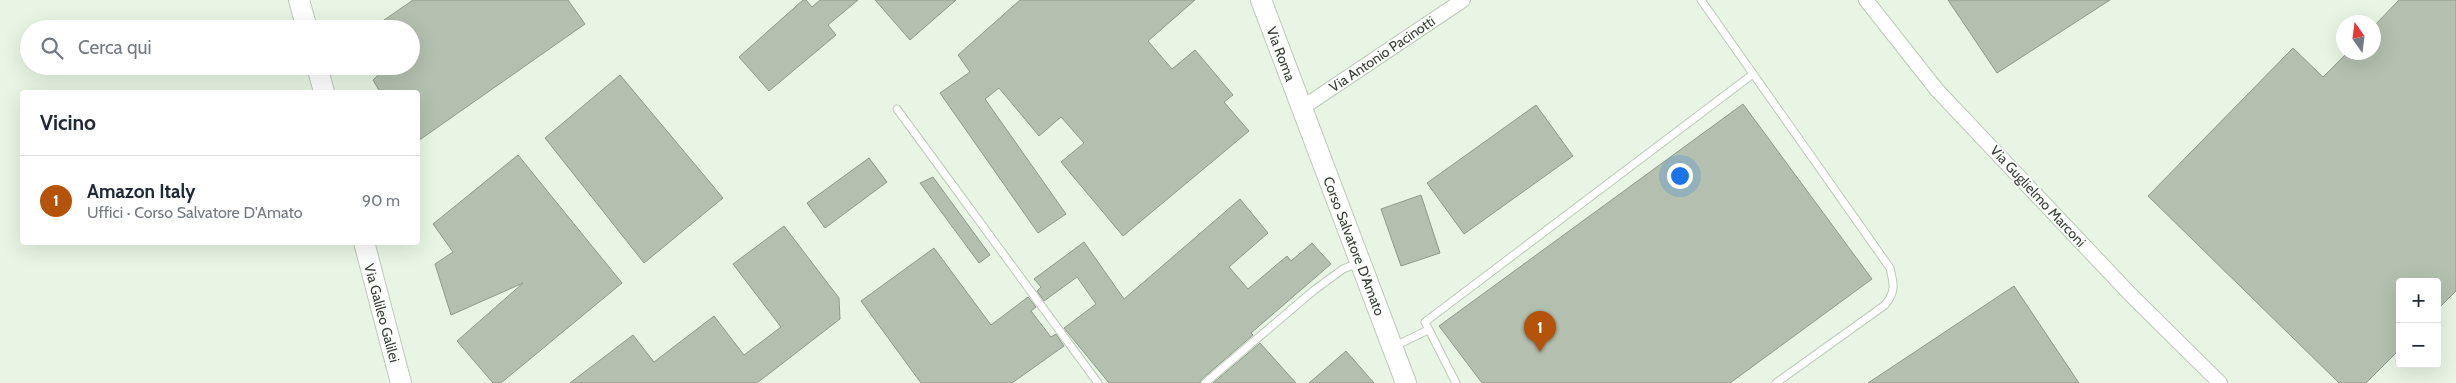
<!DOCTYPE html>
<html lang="it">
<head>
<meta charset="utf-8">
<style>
  :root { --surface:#fff; --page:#f2f2f3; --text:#1f2937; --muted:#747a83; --line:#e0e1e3; --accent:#b45309 }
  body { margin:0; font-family:Cabin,sans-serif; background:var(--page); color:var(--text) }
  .controls { position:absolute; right:15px; bottom:15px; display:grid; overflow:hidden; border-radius:5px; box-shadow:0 5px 20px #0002 }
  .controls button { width:45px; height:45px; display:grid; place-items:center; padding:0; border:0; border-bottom:1px solid var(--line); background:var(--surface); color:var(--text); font:25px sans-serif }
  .compass { position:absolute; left:2336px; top:15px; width:45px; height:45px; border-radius:50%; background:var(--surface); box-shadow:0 5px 20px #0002; rotate:346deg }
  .you { position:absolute; left:1679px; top:175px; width:18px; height:18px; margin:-12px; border:4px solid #fff; border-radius:50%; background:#1a73e8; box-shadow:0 0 0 8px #1a73e833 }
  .badge { display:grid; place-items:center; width:32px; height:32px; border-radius:50%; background:var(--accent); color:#fff; font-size:16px; font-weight:700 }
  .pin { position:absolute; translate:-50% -41px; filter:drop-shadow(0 1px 2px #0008) }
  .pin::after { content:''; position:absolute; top:26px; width:18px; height:15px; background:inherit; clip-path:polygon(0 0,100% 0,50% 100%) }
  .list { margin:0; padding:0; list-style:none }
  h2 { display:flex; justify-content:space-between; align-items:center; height:65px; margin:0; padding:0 20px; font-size:21px }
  h2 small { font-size:16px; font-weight:400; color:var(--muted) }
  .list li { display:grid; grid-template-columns:32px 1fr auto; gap:15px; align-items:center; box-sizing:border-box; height:90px; padding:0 20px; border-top:1px solid var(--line) }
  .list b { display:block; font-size:19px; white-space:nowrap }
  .list p { margin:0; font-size:16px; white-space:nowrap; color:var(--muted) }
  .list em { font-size:16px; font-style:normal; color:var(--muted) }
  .icon { flex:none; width:28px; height:28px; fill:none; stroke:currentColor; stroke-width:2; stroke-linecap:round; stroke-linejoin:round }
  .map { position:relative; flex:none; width:2456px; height:383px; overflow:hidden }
  .search { position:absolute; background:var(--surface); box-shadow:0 5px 20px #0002; left:20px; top:20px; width:400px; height:55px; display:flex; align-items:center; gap:12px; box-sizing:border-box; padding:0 18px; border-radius:28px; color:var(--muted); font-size:19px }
  .panel { position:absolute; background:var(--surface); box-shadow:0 5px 20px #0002; left:20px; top:90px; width:400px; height:155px; border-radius:5px }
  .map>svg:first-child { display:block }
  .building { fill:#b3c0af; stroke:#8e9b8b }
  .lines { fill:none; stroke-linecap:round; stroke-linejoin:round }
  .lane-casing { stroke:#bdcab9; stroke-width:9 }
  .street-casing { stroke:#bdcab9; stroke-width:16 }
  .secondary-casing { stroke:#bdcab9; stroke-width:22 }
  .lane { stroke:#fff; stroke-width:7 }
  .street { stroke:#fff; stroke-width:14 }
  .secondary { stroke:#fff; stroke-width:20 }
  .labels { text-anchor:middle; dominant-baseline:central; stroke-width:4; stroke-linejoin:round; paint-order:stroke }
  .street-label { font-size:14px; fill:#393e37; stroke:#fcfefb }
</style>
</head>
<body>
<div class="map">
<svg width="2456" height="383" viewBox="0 0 2456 383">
  <rect width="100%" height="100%" fill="#e8f5e4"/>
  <g class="building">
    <path d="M413,0H568L585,24L418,141V92H380L373,80L388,66H411V29H371Z"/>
    <path d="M803,0H806L812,7L820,0H858L828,25L836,35L769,91L739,57Z"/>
    <path d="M875,0H956L910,40Z"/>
    <path d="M1020,0H1195L1148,41L1172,69L1195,50L1233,95L1224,102L1249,131L1123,236L1061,162L1084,143L1061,117L1039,136L999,88L985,99L1066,214L1038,233L940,93L970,72L958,55Z"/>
    <path d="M1948,0H2110L1997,73Z"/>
    <path d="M2399,0H2456V291L2437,310V282H2400V349L2366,383H2339L2148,196L2293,48L2323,77L2348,52H2374V26Z"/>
    <path d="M620,75L723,198L644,263L545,138Z"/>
    <path d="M1743,104L1872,279L1730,383H1482L1439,326Z"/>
    <path d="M1536,105L1573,156L1464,234L1427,183Z"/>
    <path d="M518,155L622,283L501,383H493L457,341L523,283L451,315L435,264L453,252L433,224Z"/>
    <path d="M869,158L887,182L825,228L807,203Z"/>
    <path d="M933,177L990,255L979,263L920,183Z"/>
    <path d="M1421,195L1440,253L1401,266L1381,209Z"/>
    <path d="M1240,199L1268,233L1229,267L1248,289L1287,256L1291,261L1312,243L1331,264L1251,333L1253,335L1202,379L1200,383H1109L1064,328L1096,304L1077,277L1044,301L1037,291L1041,287L1034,279L1084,242L1124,299Z"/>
    <path d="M784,226L839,298L840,319L757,383H570L633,335L654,362L714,316L744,355L781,327L733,264Z"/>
    <path d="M934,248L991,325L1028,297L1036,307L1031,311L1051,337L1056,334L1064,346L1012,383H921L861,301Z"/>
    <path d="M2014,286L2079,383H1868Z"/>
    <path d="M1260,343L1296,383H1213Z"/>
    <path d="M1346,351L1374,383H1309Z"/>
  </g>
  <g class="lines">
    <defs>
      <g id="lane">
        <path d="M1701,0L1890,268C1894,285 1896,291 1885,305L1776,383"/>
        <path d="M897,109L1098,383"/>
        <path d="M1393,347L1428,330"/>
        <path d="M1205,383L1313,291L1343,269L1358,263"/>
        <path d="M1456,383L1425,322L1753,74"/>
      </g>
      <g id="street">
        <path d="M1866,0L1937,90L2130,294L2220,383"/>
        <path d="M1302,108L1463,0"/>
      </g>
      <g id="secondary">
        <path d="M299,0L307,29"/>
        <path d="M1261,0L1406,383"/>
        <path d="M317,66L324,92"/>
        <path d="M364,242L401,383"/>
      </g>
    </defs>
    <use href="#lane" class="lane-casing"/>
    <use href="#street" class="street-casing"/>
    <use href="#secondary" class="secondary-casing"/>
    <use href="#lane" class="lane"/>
    <use href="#street" class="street"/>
    <use href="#secondary" class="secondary"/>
  </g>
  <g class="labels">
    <g class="street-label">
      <text transform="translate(1281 54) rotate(69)">Via Roma</text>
      <text transform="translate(1382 54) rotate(-34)">Via Antonio Pacinotti</text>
      <text transform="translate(2038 196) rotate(47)">Via Guglielmo Marconi</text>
      <text transform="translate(1354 246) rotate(69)">Corso Salvatore D'Amato</text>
      <text transform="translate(382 313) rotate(75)">Via Galileo Galilei</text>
    </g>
  </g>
</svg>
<div class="controls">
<button>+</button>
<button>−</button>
</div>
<svg class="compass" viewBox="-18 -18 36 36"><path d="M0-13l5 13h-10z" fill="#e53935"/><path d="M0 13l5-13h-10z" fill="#747a83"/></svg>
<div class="you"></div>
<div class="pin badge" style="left:1540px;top:352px">1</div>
<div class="search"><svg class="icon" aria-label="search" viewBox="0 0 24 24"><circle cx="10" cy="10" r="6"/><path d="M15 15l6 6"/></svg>Cerca qui</div>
<section class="panel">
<h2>Vicino<small></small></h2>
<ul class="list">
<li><span class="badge">1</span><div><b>Amazon Italy</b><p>Uffici · Corso Salvatore D'Amato</p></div><em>90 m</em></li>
</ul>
</section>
</div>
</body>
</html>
